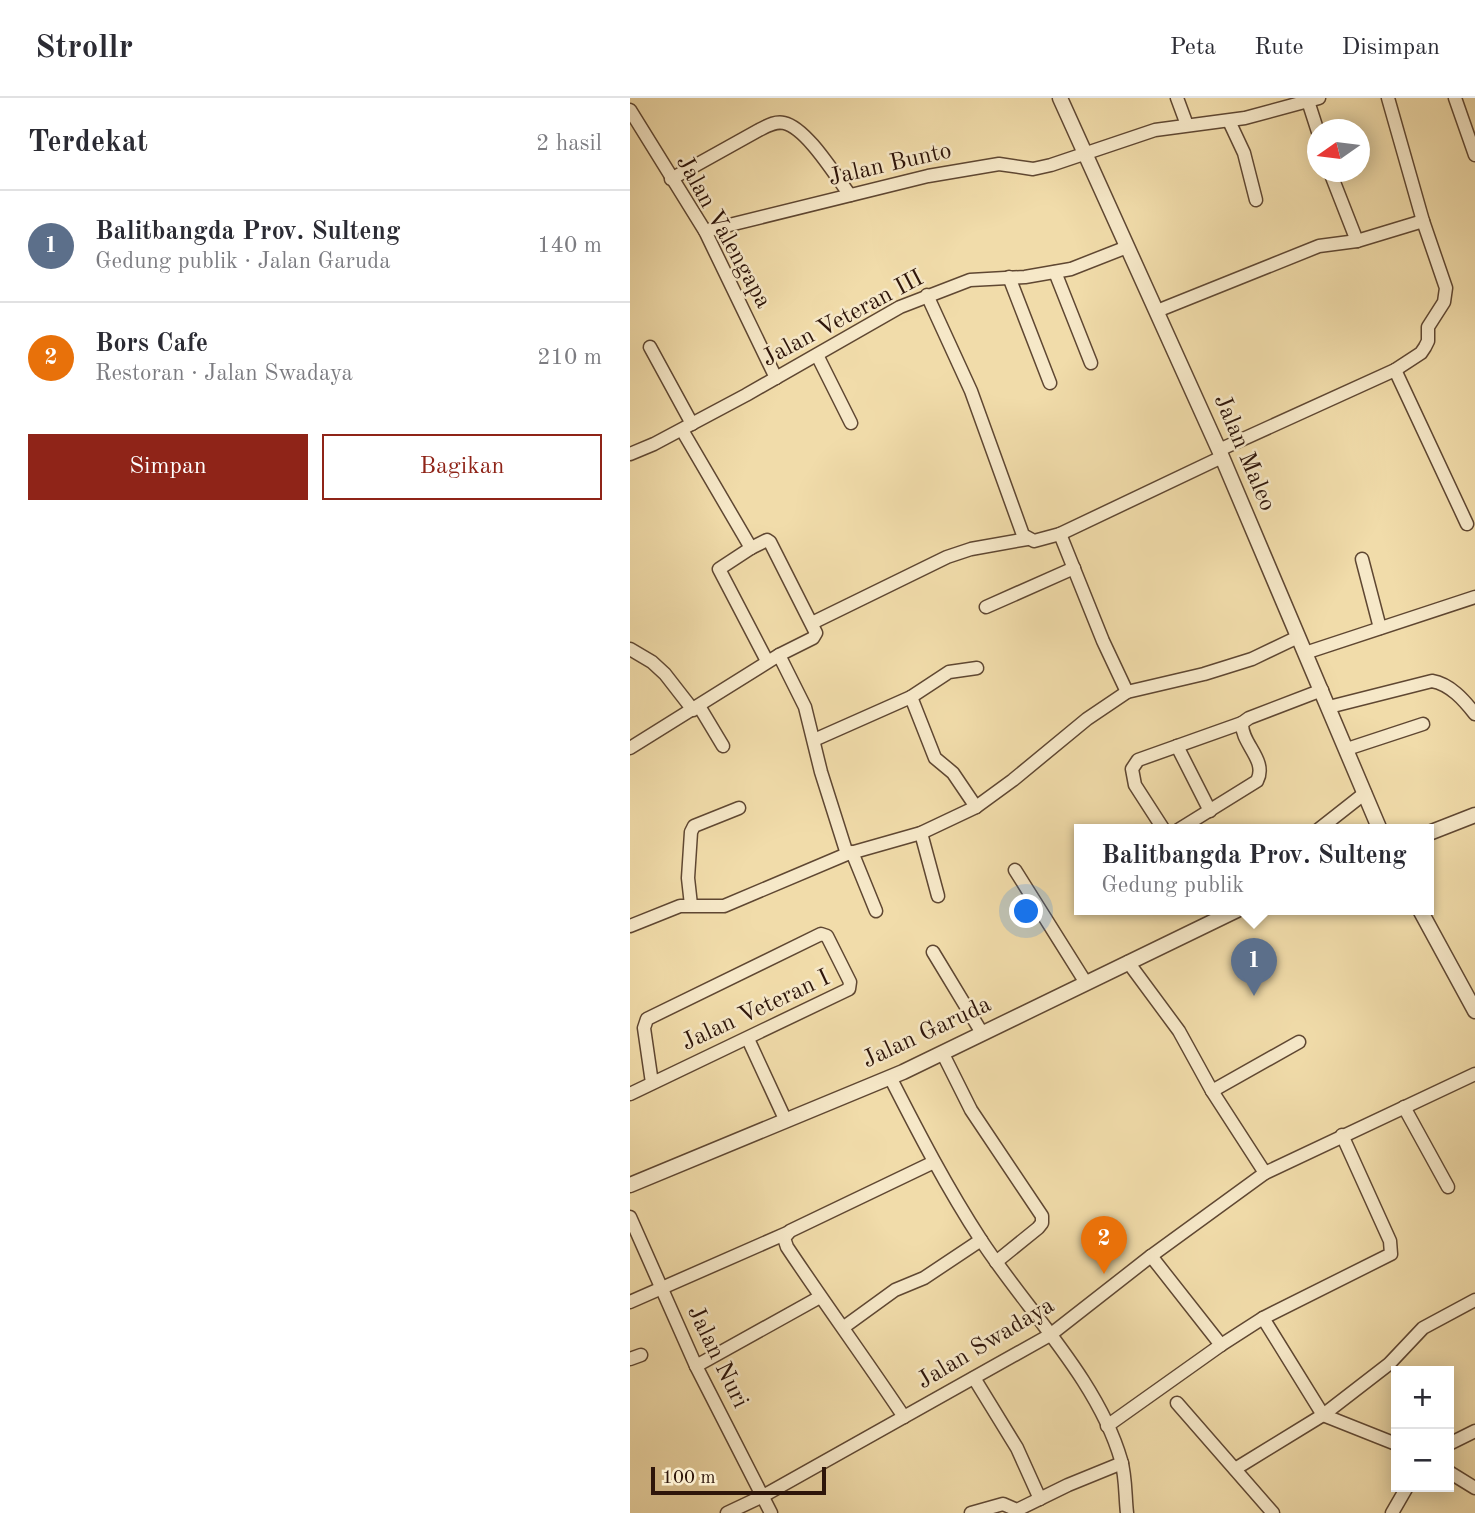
<!DOCTYPE html>
<html lang="id">
<head>
<meta charset="utf-8">
<style>
  :root { --surface:#fff; --page:#f2f2f3; --text:#2b2b33; --muted:#7c7c81; --line:#e1e1e2; --accent:#8f2418 }
  body { margin:0; font-family:"Old Standard TT",serif; background:var(--page); color:var(--text) }
  .controls { position:absolute; right:21px; bottom:21px; display:grid; overflow:hidden; border-radius:0px; box-shadow:0 4px 18px #0003 }
  .controls button { width:63px; height:63px; display:grid; place-items:center; padding:0; border:0; border-bottom:2px solid var(--line); background:var(--surface); color:var(--text); font:35px sans-serif }
  .compass { position:absolute; left:677px; top:21px; width:63px; height:63px; border-radius:50%; background:var(--surface); box-shadow:0 4px 18px #0003; rotate:256deg }
  .scale { position:absolute; left:21px; bottom:18px; width:175px; box-sizing:border-box; padding-left:7px; border:4px solid #2e150a; border-top:0; font-size:19px; line-height:24px; white-space:nowrap; color:#2e150a; -webkit-text-stroke:5px #f6e8c8; paint-order:stroke }
  .you { position:absolute; left:397px; top:814px; width:24px; height:24px; margin:-18px; border:5px solid #fff; border-radius:50%; background:#1a73e8; box-shadow:0 0 0 10px #1a73e833 }
  .badge { display:grid; place-items:center; width:46px; height:46px; border-radius:50%; background:var(--accent); color:#fff; font-size:23px; font-weight:700 }
  .pin { position:absolute; translate:-50% -58px; filter:drop-shadow(0 2px 4px #0008) }
  .pin::after { content:''; position:absolute; top:37px; width:24px; height:21px; background:inherit; clip-path:polygon(0 0,100% 0,50% 100%) }
  .popup { position:absolute; left:444px; top:726px; width:360px; height:91px; box-sizing:border-box; display:grid; place-content:center; border-radius:0px; background:var(--surface); filter:drop-shadow(0 2px 5px #0005); font-size:23px; white-space:nowrap; color:var(--muted) }
  .popup b { font-size:26px; color:var(--text) }
  .popup::after { content:''; position:absolute; left:50%; top:100%; margin-left:-14px; border:14px solid transparent; border-top-color:var(--surface) }
  .list { margin:0; padding:0; list-style:none }
  h2 { display:flex; justify-content:space-between; align-items:center; height:91px; margin:0; padding:0 28px; font-size:30px }
  h2 small { font-size:23px; font-weight:400; color:var(--muted) }
  .list li { display:grid; grid-template-columns:46px 1fr auto; gap:21px; align-items:center; box-sizing:border-box; height:112px; padding:0 28px; border-top:2px solid var(--line) }
  .list b { display:block; font-size:26px; white-space:nowrap }
  .list p { margin:0; font-size:23px; white-space:nowrap; color:var(--muted) }
  .list em { font-size:23px; font-style:normal; color:var(--muted) }
  .actions { display:flex; gap:14px; padding:21px 28px }
  .actions a { flex:1; padding:16px 0; border:2px solid var(--accent); border-radius:0px; text-align:center; font-size:24px; color:var(--accent) }
  .actions .main { background:var(--accent); color:#fff }
  .map { position:relative; flex:none; width:845px; height:1415px; overflow:hidden }
  header { display:flex; align-items:center; gap:42px; box-sizing:border-box; height:98px; padding:0 35px; background:var(--surface); border-bottom:2px solid var(--line) }
  header strong { font-size:33px }
  nav { display:flex; gap:38px; margin-inline-start:auto; font-size:24px }
  main { display:flex }
  aside { flex:1; background:var(--surface) }
  .map>svg:first-child { display:block }
  .lines { fill:none; stroke-linecap:round; stroke-linejoin:round }
  .minor-casing { stroke:#5f4732; stroke-width:15 }
  .tertiary-casing { stroke:#5f4732; stroke-width:17 }
  .minor { stroke:#f6e8c8; stroke-width:12 }
  .tertiary { stroke:#f6e8c8; stroke-width:14 }
  .labels { text-anchor:middle; dominant-baseline:central; stroke-width:5; stroke-linejoin:round; paint-order:stroke }
  .street-label { font-size:24px; fill:#2e150a; stroke:#f6e8c8 }
</style>
</head>
<body>
<header>
<strong>Strollr</strong>
<nav><a>Peta</a><a>Rute</a><a>Disimpan</a></nav>
</header>
<main>
<aside>
<h2>Terdekat<small>2 hasil</small></h2>
<ul class="list">
<li><span class="badge" style="background:#5c6f8a">1</span><div><b>Balitbangda Prov. Sulteng</b><p>Gedung publik · Jalan Garuda</p></div><em>140 m</em></li>
<li><span class="badge" style="background:#e8710a">2</span><div><b>Bors Cafe</b><p>Restoran · Jalan Swadaya</p></div><em>210 m</em></li>
</ul>
<div class="actions"><a class="main">Simpan</a><a>Bagikan</a></div>
</aside>
<div class="map">
<svg width="845" height="1415" viewBox="0 0 845 1415">
  <rect width="100%" height="100%" fill="#f1dcaa"/>
  <filter id="stains"><feTurbulence type="fractalNoise" baseFrequency=".00286" numOctaves="4"/><feColorMatrix values="0 0 0 0 .2 0 0 0 0 .09 0 0 0 0 .02 0 0 0 .5 -.17"/></filter>
  <radialGradient id="worn" r=".72"><stop offset=".6" stop-color="#630" stop-opacity="0"/><stop offset="1" stop-color="#630" stop-opacity=".3"/></radialGradient>
  <g class="lines">
    <defs>
      <g id="minor">
        <path d="M547,0L557,27"/>
        <path d="M825,0L845,57"/>
        <path d="M678,3L688,34"/>
        <path d="M0,12L75,133L146,280"/>
        <path d="M599,23L614,55L626,102"/>
        <path d="M700,74L727,143"/>
        <path d="M41,81L129,32C137,28 145,23 154,25C177,30 206,79 220,97"/>
        <path d="M75,133L298,78L369,66L403,71L421,67L525,32L615,20L689,0"/>
        <path d="M425,174L461,265"/>
        <path d="M379,179L420,285"/>
        <path d="M297,197L341,293L393,437L404,443L430,436L473,543L497,594"/>
        <path d="M527,213L689,148L727,143L793,123"/>
        <path d="M20,249L62,326"/>
        <path d="M187,257L221,325"/>
        <path d="M765,272L837,426"/>
        <path d="M52,332L121,450"/>
        <path d="M589,352L765,272L791,255L795,249L798,243V229L814,204L816,190L793,123L758,0"/>
        <path d="M0,356L24,346L116,297L270,209L340,182L395,179L441,171L497,149"/>
        <path d="M430,436L592,359"/>
        <path d="M732,461L750,530"/>
        <path d="M356,509L444,470"/>
        <path d="M182,525L317,459L341,451L397,441"/>
        <path d="M0,551L22,564L35,576L63,612"/>
        <path d="M675,555L845,499"/>
        <path d="M137,563L89,471L121,450L137,442L140,444L186,535L183,540L149,557"/>
        <path d="M281,599L319,574L347,570"/>
        <path d="M69,608L93,648"/>
        <path d="M699,609L802,583C820,586 834,602 845,616"/>
        <path d="M184,642L281,599L305,660L323,675L346,709"/>
        <path d="M547,648L580,713"/>
        <path d="M0,650L149,557L175,609L191,674L217,756"/>
        <path d="M717,651L793,626"/>
        <path d="M534,732L505,687L502,671L508,662L612,625"/>
        <path d="M548,732L627,683C638,662 611,646 612,625L619,620L692,592"/>
        <path d="M688,732L735,695"/>
        <path d="M291,735L308,798"/>
        <path d="M222,754L246,813"/>
        <path d="M385,772L456,885"/>
        <path d="M61,807L58,780L61,734L64,728L109,710"/>
        <path d="M0,828L50,808H94L217,756L291,735L346,709L383,682L457,621L497,594L574,576L622,561L668,539"/>
        <path d="M303,854L352,935"/>
        <path d="M498,864L549,933L582,993L635,1075"/>
        <path d="M118,941L155,1021"/>
        <path d="M313,956L341,1012L412,1118V1125L408,1130L366,1164"/>
        <path d="M260,979C288,1034 317,1090 351,1142C396,1211 468,1282 491,1362C496,1379 495,1398 497,1415"/>
        <path d="M582,993L669,944"/>
        <path d="M0,996L219,891L220,884L197,838L191,836L17,921L14,930L22,985"/>
        <path d="M774,1009L818,1089"/>
        <path d="M0,1119L66,1268L141,1415"/>
        <path d="M521,1158L591,1247"/>
        <path d="M0,1204L157,1135"/>
        <path d="M633,1220L693,1317L766,1346"/>
        <path d="M214,1229L265,1192L294,1180L351,1142"/>
        <path d="M0,1261L11,1257"/>
        <path d="M66,1268L190,1199"/>
        <path d="M344,1280L387,1350L410,1401"/>
        <path d="M547,1305L643,1415"/>
        <path d="M274,1319C236,1262 195,1206 157,1149L154,1140L160,1133L304,1064"/>
        <path d="M477,1328L591,1247L633,1220L761,1156L760,1143L712,1037"/>
        <path d="M819,1346L845,1333"/>
        <path d="M605,1371L693,1317L759,1266L793,1230L845,1202"/>
        <path d="M819,1374L845,1390"/>
        <path d="M97,1415L133,1398L420,1237L521,1158L635,1075L845,976"/>
        <path d="M341,1415L373,1406L387,1412L438,1387L492,1365"/>
        <path d="M762,1415L777,1389"/>
      </g>
      <g id="tertiary">
        <path d="M430,0L589,352L750,732"/>
        <path d="M799,735L845,717"/>
        <path d="M790,812L845,913"/>
        <path d="M0,1087L273,974L607,812"/>
      </g>
    </defs>
    <use href="#minor" class="minor-casing"/>
    <use href="#tertiary" class="tertiary-casing"/>
    <use href="#minor" class="minor"/>
    <use href="#tertiary" class="tertiary"/>
  </g>
  <g class="labels">
    <g class="street-label">
      <text transform="translate(260 67) rotate(-13)">Jalan Bunto</text>
      <text transform="translate(93 134) rotate(61)">Jalan Valengapa</text>
      <text transform="translate(213 221) rotate(-28)">Jalan Veteran III</text>
      <text transform="translate(614 355) rotate(67)">Jalan Maleo</text>
      <text transform="translate(126 913) rotate(-25)">Jalan Veteran I</text>
      <text transform="translate(297 935) rotate(-25)">Jalan Garuda</text>
      <text transform="translate(356 1246) rotate(-31)">Jalan Swadaya</text>
      <text transform="translate(87 1259) rotate(64)">Jalan Nuri</text>
    </g>
  </g>
  <rect width="100%" height="100%" filter="url(#stains)"/>
  <rect width="100%" height="100%" fill="url(#worn)"/>
</svg>
<div class="controls">
<button>+</button>
<button>−</button>
</div>
<svg class="compass" viewBox="-18 -18 36 36"><path d="M0-13l5 13h-10z" fill="#e53935"/><path d="M0 13l5-13h-10z" fill="#7c7c81"/></svg>
<div class="scale">100 m</div>
<div class="you"></div>
<div class="pin badge" style="left:624px;top:898px;background:#5c6f8a">1</div>
<div class="popup"><b>Balitbangda Prov. Sulteng</b>Gedung publik</div>
<div class="pin badge" style="left:474px;top:1176px;background:#e8710a">2</div>
</div>
</main>
</body>
</html>
